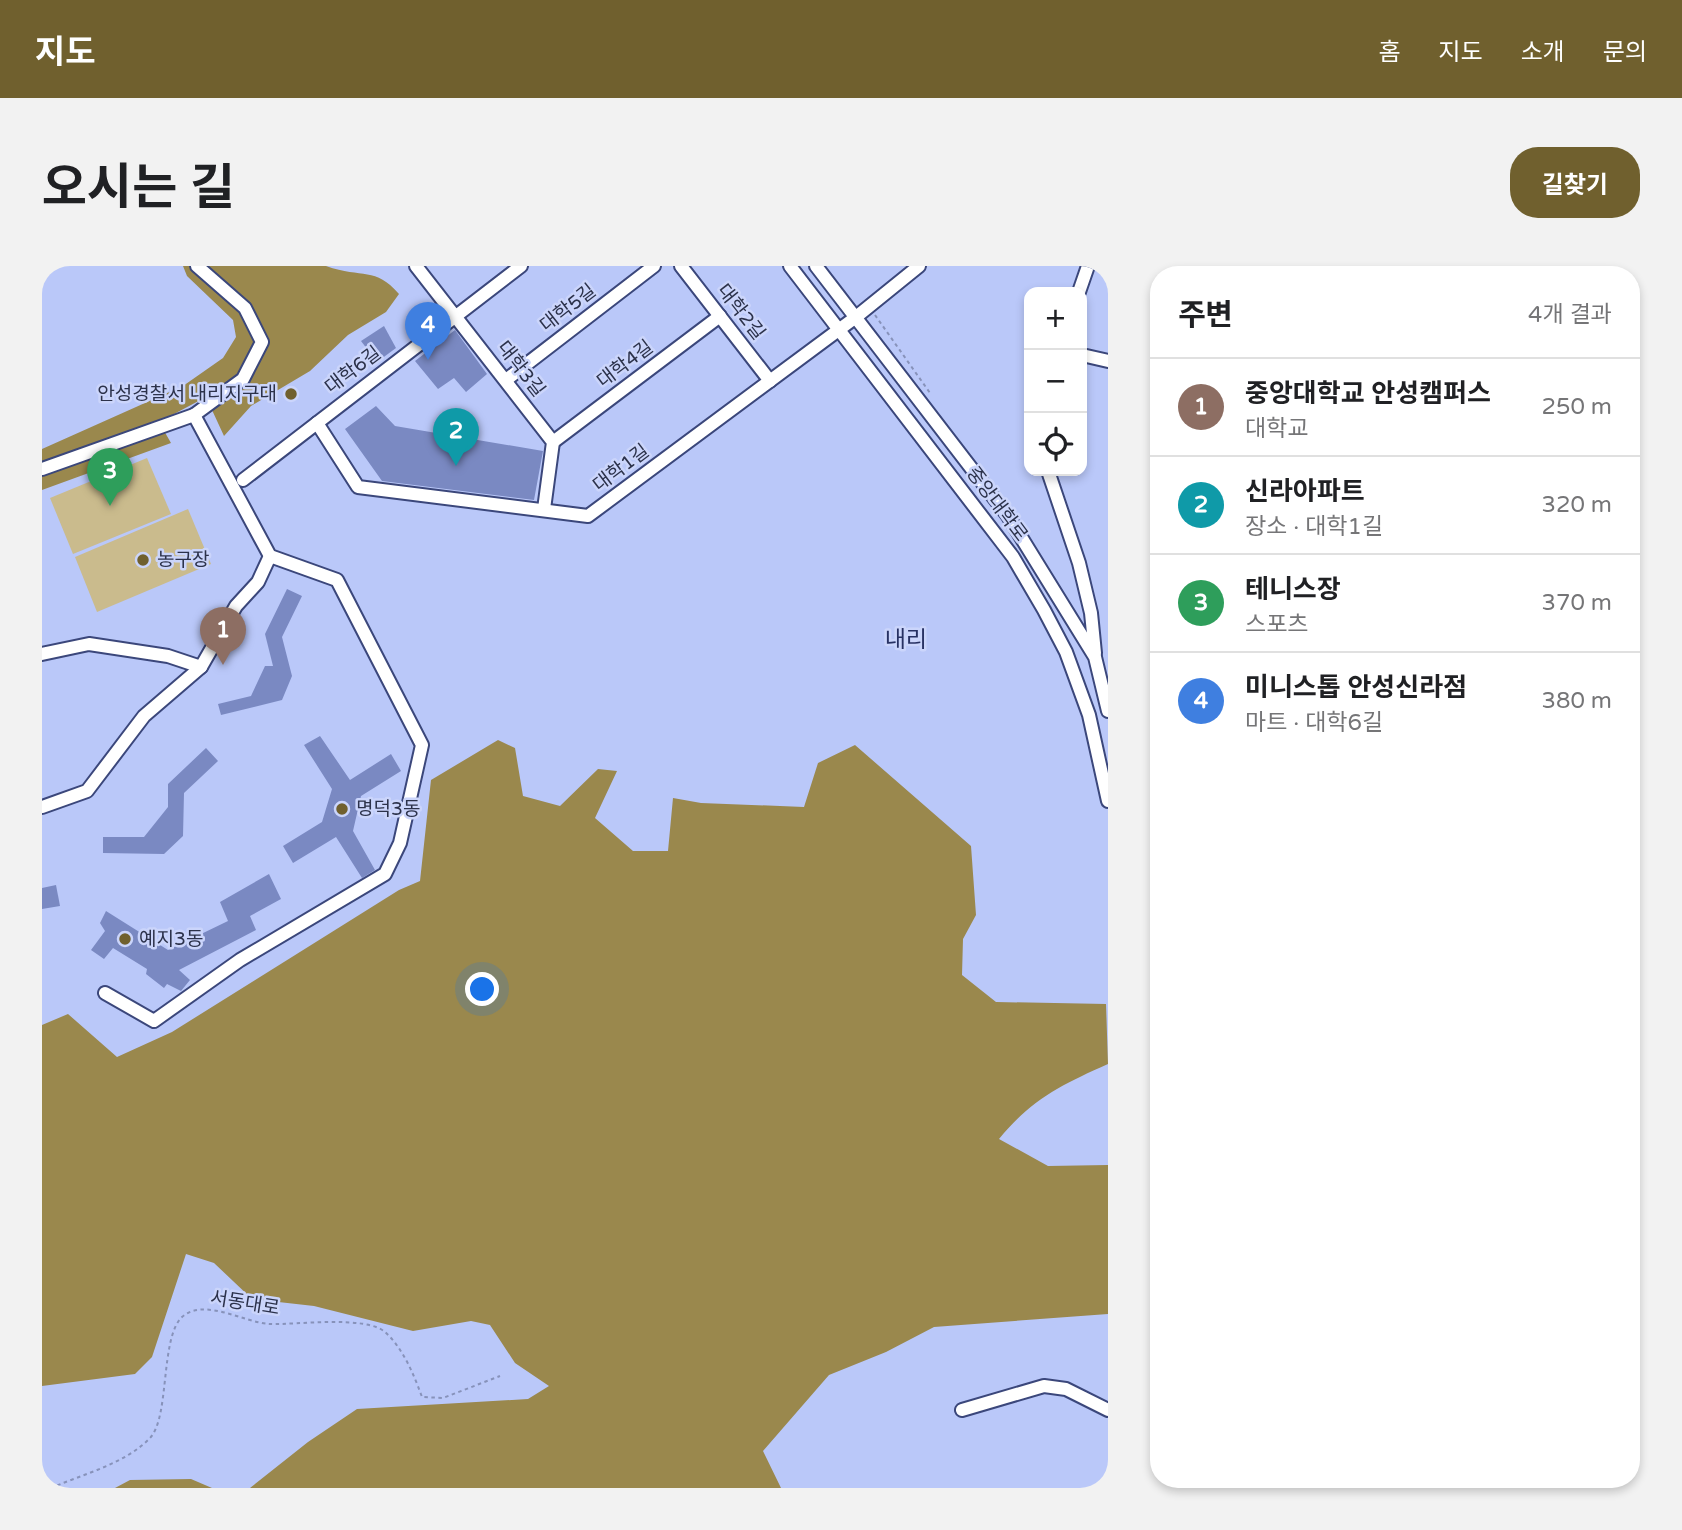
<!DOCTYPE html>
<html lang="ko">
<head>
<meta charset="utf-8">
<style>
  :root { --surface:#fff; --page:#f2f2f2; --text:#202124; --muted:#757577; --line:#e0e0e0; --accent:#70602e }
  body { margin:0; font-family:"Varela Round","Noto Sans KR",sans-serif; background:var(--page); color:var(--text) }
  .controls { position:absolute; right:21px; top:21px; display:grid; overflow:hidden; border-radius:14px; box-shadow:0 4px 10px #0003 }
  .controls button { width:63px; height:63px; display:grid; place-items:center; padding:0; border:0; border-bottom:2px solid var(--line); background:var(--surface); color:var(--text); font:35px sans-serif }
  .you { position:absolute; left:441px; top:724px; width:24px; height:24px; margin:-18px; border:5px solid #fff; border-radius:50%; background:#1a73e8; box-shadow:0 0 0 10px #1a73e833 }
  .badge { display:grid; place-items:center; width:46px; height:46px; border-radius:50%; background:var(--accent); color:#fff; font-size:23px; font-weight:700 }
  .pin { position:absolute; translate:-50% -58px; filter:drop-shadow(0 2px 4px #0008) }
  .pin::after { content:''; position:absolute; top:37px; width:24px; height:21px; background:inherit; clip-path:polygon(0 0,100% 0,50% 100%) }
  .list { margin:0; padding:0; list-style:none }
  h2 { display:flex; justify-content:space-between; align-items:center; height:91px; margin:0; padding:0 28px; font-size:30px }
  h2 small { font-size:23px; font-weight:400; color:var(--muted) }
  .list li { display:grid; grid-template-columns:46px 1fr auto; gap:21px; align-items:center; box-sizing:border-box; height:98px; padding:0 28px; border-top:2px solid var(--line) }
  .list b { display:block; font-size:26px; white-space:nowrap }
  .list p { margin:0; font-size:23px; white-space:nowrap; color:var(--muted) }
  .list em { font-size:23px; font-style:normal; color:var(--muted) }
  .icon { flex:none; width:38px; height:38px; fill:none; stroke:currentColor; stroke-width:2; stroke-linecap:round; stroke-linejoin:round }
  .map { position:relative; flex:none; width:1066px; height:1222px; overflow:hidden; border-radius:28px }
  header { display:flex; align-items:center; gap:42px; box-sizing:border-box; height:98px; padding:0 35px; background:var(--accent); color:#fff }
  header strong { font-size:33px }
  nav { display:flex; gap:38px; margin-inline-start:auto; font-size:24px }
  .intro { display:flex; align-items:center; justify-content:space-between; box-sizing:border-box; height:168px; padding:0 42px }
  h1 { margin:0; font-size:49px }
  .button { padding:18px 32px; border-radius:28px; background:var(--accent); color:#fff; font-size:24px; font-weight:700 }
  main { display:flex; gap:42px; padding:0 42px }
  aside { flex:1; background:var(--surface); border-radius:28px; box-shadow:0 4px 10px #0003 }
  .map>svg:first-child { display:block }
  .green { fill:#cabb8d }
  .forest { fill:#9a884d }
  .building { fill:#7a89c2 }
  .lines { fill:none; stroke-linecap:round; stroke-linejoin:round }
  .minor-casing { stroke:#3b477b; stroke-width:16 }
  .path { stroke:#8792ba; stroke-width:2; stroke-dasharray:3.5 3.5; stroke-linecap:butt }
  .minor { stroke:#fff; stroke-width:12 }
  .poi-dot { fill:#70602e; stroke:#cbd5fb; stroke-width:2.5 }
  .labels { text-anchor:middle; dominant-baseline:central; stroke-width:5; stroke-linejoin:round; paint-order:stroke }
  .street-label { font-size:19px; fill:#2c324b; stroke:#cbd5fb }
  .poi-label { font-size:19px; fill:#2c324b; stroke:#cbd5fb; text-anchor:start }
  .quarter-label { font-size:23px; fill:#273163; stroke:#cbd5fb }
</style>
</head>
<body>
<header>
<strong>지도</strong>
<nav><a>홈</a><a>지도</a><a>소개</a><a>문의</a></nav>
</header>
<div class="intro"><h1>오시는 길</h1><a class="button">길찾기</a></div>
<main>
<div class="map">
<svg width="1066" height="1222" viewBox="0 0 1066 1222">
  <rect width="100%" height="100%" fill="#bac8f9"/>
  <g class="green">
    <path d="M105,192L129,248L31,288L8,232Z"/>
    <path d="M146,243L169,298L55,346L33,291Z"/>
  </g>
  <g class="forest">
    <path d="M141,0H284C321,13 333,0 357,28L344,46L306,69L268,105L209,140L182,170L164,131L117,156L129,177L0,224V183L141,120L181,92L194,71L191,54L145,10Z"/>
    <path d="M456,474L473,482L481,530L518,540L556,503L575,505L553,552L591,585H626L631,532L659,537L762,541L776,497L813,479L929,580L934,649L921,673L920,709L954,736L1064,738L1066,798C1019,819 990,833 957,873L1006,900L1066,899V1048L892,1061L844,1086L787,1109L721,1185L739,1222H208L266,1176L315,1143L486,1133L507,1120L473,1097L448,1059L429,1055L371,1065L272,1040L210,1033L172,997L144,988L110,1091L93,1108L0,1120V759L26,748L75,791L130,766L357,624L378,615L389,514Z"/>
    <path d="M149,1213L170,1222H73L88,1214Z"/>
  </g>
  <g class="building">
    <path d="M342,60L354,82L335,96L319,75Z"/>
    <path d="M413,64L445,108L424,126L412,112L396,123L373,95Z"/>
    <path d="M334,140L353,160L501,185L492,234L340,215L303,163Z"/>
    <path d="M245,323L260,330L240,371L250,410L240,434L179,449L176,438L209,430L223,400H231L223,368Z"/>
    <path d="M278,470L308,514L349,488L359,505L319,530L311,565L333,604L320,612L294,571L251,597L241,580L280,556L290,523L262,479Z"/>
    <path d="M164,482L176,495L142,527L141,570L122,588L61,587V571H102L126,541V518Z"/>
    <path d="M227,608L239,633L208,650L214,664L137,704L148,714L139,725L125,718L122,722L104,708L105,703L71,682L62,693L49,684L63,665L58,657L64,645L126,684L186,655L178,636Z"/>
    <path d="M14,619L18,640L0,643V622Z"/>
  </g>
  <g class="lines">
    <defs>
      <g id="minor">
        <path d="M374,0L511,176L502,243"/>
        <path d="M639,0L728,115"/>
        <path d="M748,0L971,291L1002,344L1024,386L1047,449L1066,535"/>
        <path d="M774,0L966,250L1053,391L1066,445"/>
        <path d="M1037,26L1046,0"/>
        <path d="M1040,89L1066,95"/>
        <path d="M464,114L612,0"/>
        <path d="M152,149L201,113L220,76L203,42L155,0"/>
        <path d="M275,157L316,221L546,250L814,51L877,0"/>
        <path d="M511,176L678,50"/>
        <path d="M0,203L152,149L228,290L295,314L380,479L358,577L343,608L198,694L112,755L63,727"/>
        <path d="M1006,205L1037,297L1049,347L1053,387"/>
        <path d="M201,214L479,0"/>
        <path d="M0,388L47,378L126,390L159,401"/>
        <path d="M0,541L45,525L102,450L159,401L194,340L216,316L228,290"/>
        <path d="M920,1144L1002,1120L1024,1123L1066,1144"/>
      </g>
    </defs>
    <use href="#minor" class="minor-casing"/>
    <g class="path">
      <path d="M833,49L888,127"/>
      <path d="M9,1222C41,1208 83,1198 108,1172C128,1151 118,1072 140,1051C162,1031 203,1057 228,1058C254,1059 323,1049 343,1066C361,1082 372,1109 380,1131L401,1132L458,1110"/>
    </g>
    <use href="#minor" class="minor"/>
  </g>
  <g class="poi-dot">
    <circle cx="249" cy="128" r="7"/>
    <circle cx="101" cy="294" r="7"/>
    <circle cx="300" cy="543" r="7"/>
    <circle cx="83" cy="673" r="7"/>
  </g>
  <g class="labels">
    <g class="street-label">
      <text transform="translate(526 42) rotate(-38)">대학5길</text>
      <text transform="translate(699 46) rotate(52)">대학2길</text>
      <text transform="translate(583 98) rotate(-37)">대학4길</text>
      <text transform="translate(479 103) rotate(52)">대학3길</text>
      <text transform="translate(311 104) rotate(-37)">대학6길</text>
      <text transform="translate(579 202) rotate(-37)">대학1길</text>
      <text transform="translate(955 238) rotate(53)">중앙대학로</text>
      <text transform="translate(203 1037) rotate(9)">서동대로</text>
    </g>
    <g class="poi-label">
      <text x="235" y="128" text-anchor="end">안성경찰서 내리지구대</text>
      <text x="115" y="294">농구장</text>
      <text x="314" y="543">명덕3동</text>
      <text x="97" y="673">예지3동</text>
    </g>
    <g class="quarter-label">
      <text x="864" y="374">내리</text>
    </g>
  </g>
</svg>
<div class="controls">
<button>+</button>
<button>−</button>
<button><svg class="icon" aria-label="locate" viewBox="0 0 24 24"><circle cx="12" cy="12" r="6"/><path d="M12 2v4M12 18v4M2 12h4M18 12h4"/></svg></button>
</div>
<div class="you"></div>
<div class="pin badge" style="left:181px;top:399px;background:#8d6e63">1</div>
<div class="pin badge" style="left:414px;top:200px;background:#0f9aa8">2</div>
<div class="pin badge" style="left:68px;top:240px;background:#2e9e5b">3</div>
<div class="pin badge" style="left:386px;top:94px;background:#3f7fe0">4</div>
</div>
<aside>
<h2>주변<small>4개 결과</small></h2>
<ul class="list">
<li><span class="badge" style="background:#8d6e63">1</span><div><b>중앙대학교 안성캠퍼스</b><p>대학교</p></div><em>250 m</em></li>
<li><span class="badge" style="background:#0f9aa8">2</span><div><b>신라아파트</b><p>장소 · 대학1길</p></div><em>320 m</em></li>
<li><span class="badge" style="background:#2e9e5b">3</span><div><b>테니스장</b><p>스포츠</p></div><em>370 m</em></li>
<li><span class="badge" style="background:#3f7fe0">4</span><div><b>미니스톱 안성신라점</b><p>마트 · 대학6길</p></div><em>380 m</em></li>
</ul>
</aside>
</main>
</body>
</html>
